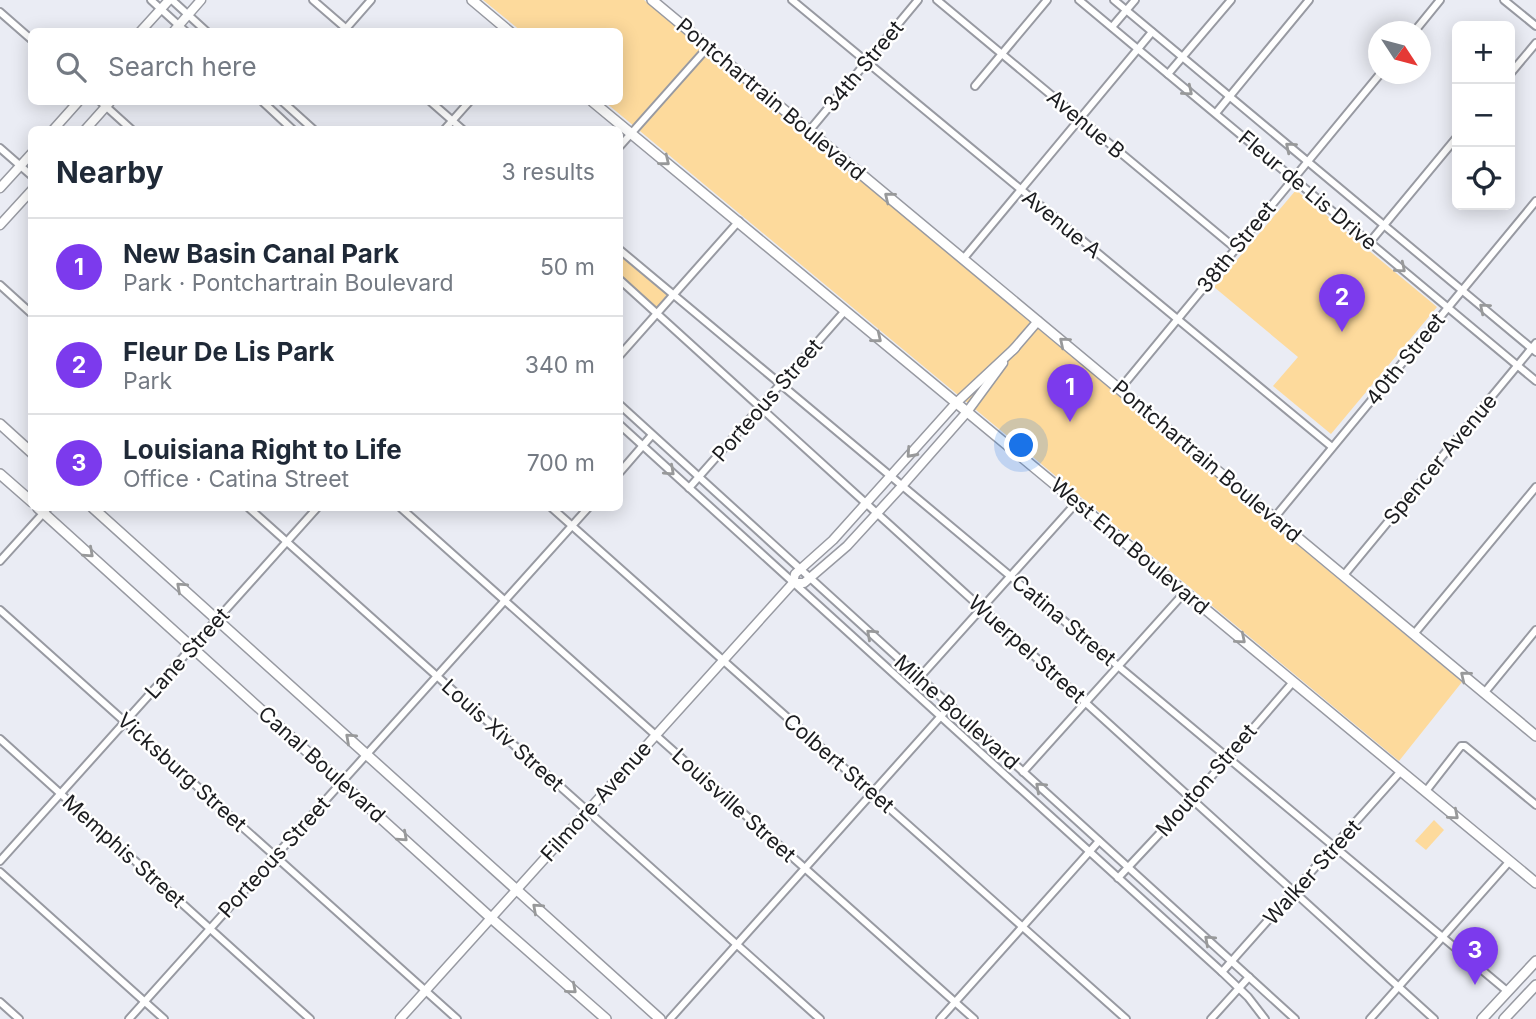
<!DOCTYPE html>
<html lang="en">
<head>
<meta charset="utf-8">
<style>
  :root { --surface:#fff; --page:#f2f2f3; --text:#1f2937; --muted:#747a83; --line:#e0e1e3; --accent:#7c3aed }
  body { margin:0; font-family:Inter,sans-serif; background:var(--page); color:var(--text) }
  .controls { position:absolute; right:21px; top:21px; display:grid; overflow:hidden; border-radius:10px; box-shadow:0 4px 18px #0003 }
  .controls button { width:63px; height:63px; display:grid; place-items:center; padding:0; border:0; border-bottom:2px solid var(--line); background:var(--surface); color:var(--text); font:35px sans-serif }
  .compass { position:absolute; left:1368px; top:21px; width:63px; height:63px; border-radius:50%; background:var(--surface); box-shadow:0 4px 18px #0003; rotate:126deg }
  .you { position:absolute; left:1022px; top:446px; width:24px; height:24px; margin:-18px; border:5px solid #fff; border-radius:50%; background:#1a73e8; box-shadow:0 0 0 10px #1a73e833 }
  .badge { display:grid; place-items:center; width:46px; height:46px; border-radius:50%; background:var(--accent); color:#fff; font-size:23px; font-weight:700 }
  .pin { position:absolute; translate:-50% -58px; filter:drop-shadow(0 2px 4px #0008) }
  .pin::after { content:''; position:absolute; top:37px; width:24px; height:21px; background:inherit; clip-path:polygon(0 0,100% 0,50% 100%) }
  .list { margin:0; padding:0; list-style:none }
  h2 { display:flex; justify-content:space-between; align-items:center; height:91px; margin:0; padding:0 28px; font-size:30px }
  h2 small { font-size:23px; font-weight:400; color:var(--muted) }
  .list li { display:grid; grid-template-columns:46px 1fr auto; gap:21px; align-items:center; box-sizing:border-box; height:98px; padding:0 28px; border-top:2px solid var(--line) }
  .list b { display:block; font-size:26px; white-space:nowrap }
  .list p { margin:0; font-size:23px; white-space:nowrap; color:var(--muted) }
  .list em { font-size:23px; font-style:normal; color:var(--muted) }
  .icon { flex:none; width:38px; height:38px; fill:none; stroke:currentColor; stroke-width:2; stroke-linecap:round; stroke-linejoin:round }
  .map { position:relative; flex:none; width:1536px; height:1019px; overflow:hidden }
  .search { position:absolute; background:var(--surface); box-shadow:0 4px 18px #0003; left:28px; top:28px; width:595px; height:77px; display:flex; align-items:center; gap:18px; box-sizing:border-box; padding:0 24px; border-radius:10px; color:var(--muted); font-size:26px }
  .panel { position:absolute; background:var(--surface); box-shadow:0 4px 18px #0003; left:28px; top:126px; width:595px; height:385px; border-radius:10px }
  .map>svg:first-child { display:block }
  .green { fill:#fdda9c }
  .lines { fill:none; stroke-linecap:round; stroke-linejoin:round }
  .minor-casing { stroke:#989aa2; stroke-width:10 }
  .tertiary-casing { stroke:#989aa2; stroke-width:11 }
  .secondary-casing { stroke:#989aa2; stroke-width:12 }
  .minor { stroke:#fff; stroke-width:6 }
  .tertiary { stroke:#fff; stroke-width:8 }
  .secondary { stroke:#fff; stroke-width:9 }
  .oneway { stroke:#98999a }
  .labels { text-anchor:middle; dominant-baseline:central; stroke-width:5; stroke-linejoin:round; paint-order:stroke }
  .street-label { font-size:21px; fill:#1b1c1f; stroke:#fff }
</style>
</head>
<body>
<div class="map">
<svg width="1536" height="1019" viewBox="0 0 1536 1019">
  <rect width="100%" height="100%" fill="#eaecf4"/>
  <g class="green">
    <path d="M483,0H644L1462,682L1399,761L605,102H620V32L521,31Z"/>
    <path d="M1296,190L1437,307L1331,434L1273,386L1298,357L1214,287Z"/>
    <path d="M620,256L667,295L656,308L620,274Z"/>
    <path d="M1434,820L1444,830L1426,850L1415,841Z"/>
  </g>
  <g class="lines">
    <defs>
      <g id="minor">
        <path d="M151,0L186,32"/>
        <path d="M172,0L207,32"/>
        <path d="M313,0L350,32"/>
        <path d="M792,0L1332,447"/>
        <path d="M937,0L1235,248"/>
        <path d="M1079,0L1536,381"/>
        <path d="M1114,0L1536,352"/>
        <path d="M1504,0L1536,26"/>
        <path d="M0,12L32,40"/>
        <path d="M1112,27L1135,0"/>
        <path d="M343,32L371,0"/>
        <path d="M1414,32L1440,0"/>
        <path d="M1168,74L1231,0"/>
        <path d="M1510,74L1536,43"/>
        <path d="M975,86L1047,0"/>
        <path d="M101,102L132,130"/>
        <path d="M263,102L293,130"/>
        <path d="M283,102L314,130"/>
        <path d="M431,102L463,130"/>
        <path d="M1216,113L1309,0"/>
        <path d="M444,130L469,102"/>
        <path d="M809,131L918,0"/>
        <path d="M620,146L708,47"/>
        <path d="M0,148L32,176"/>
        <path d="M1370,242L1457,137"/>
        <path d="M620,250L1507,991"/>
        <path d="M964,258L1152,32"/>
        <path d="M620,280L1434,1019"/>
        <path d="M0,285L32,314"/>
        <path d="M620,355L739,221"/>
        <path d="M1120,389L1380,74"/>
        <path d="M620,405L1295,1019"/>
        <path d="M620,425L1222,972L1248,997L1265,1019"/>
        <path d="M620,472L652,435"/>
        <path d="M689,488L844,312"/>
        <path d="M249,508L820,1019"/>
        <path d="M401,508L974,1019"/>
        <path d="M552,508L1126,1019"/>
        <path d="M1275,517L1536,201"/>
        <path d="M0,561L48,508"/>
        <path d="M1344,575L1536,343"/>
        <path d="M0,610L457,1019"/>
        <path d="M1414,634L1536,487"/>
        <path d="M910,688L1077,502"/>
        <path d="M1485,692L1536,630"/>
        <path d="M0,739L310,1019"/>
        <path d="M1023,772L1185,592"/>
        <path d="M1426,791L1461,746H1465L1536,805"/>
        <path d="M0,861L317,508"/>
        <path d="M0,872L164,1019"/>
        <path d="M1118,878L1191,800L1293,682"/>
        <path d="M1222,972L1401,771"/>
        <path d="M0,1002L19,1019"/>
        <path d="M129,1019L588,508"/>
        <path d="M670,1019L950,706"/>
        <path d="M940,1019L1099,841"/>
        <path d="M1211,1019L1249,977"/>
        <path d="M1370,1019L1509,862"/>
      </g>
      <g id="tertiary">
        <path d="M140,32L169,0"/>
        <path d="M173,32L201,0"/>
        <path d="M53,130L78,102"/>
        <path d="M85,130L110,102"/>
        <path d="M0,188L32,153"/>
        <path d="M0,225L32,190"/>
        <path d="M1013,350L1038,321"/>
        <path d="M793,583H804L847,546L902,486L967,412L1003,363"/>
        <path d="M400,1019L793,583L795,574L833,540L956,403L1015,348"/>
      </g>
      <g id="secondary">
        <path d="M472,0L510,32"/>
        <path d="M652,0L1536,736"/>
        <path d="M593,102L1536,883"/>
        <path d="M0,424L32,453"/>
        <path d="M0,474L32,502"/>
        <path d="M38,508L491,918L606,1019"/>
        <path d="M93,508L660,1019"/>
        <path d="M1482,1019L1536,961"/>
        <path d="M1504,1019L1536,985"/>
      </g>
    </defs>
    <use href="#minor" class="minor-casing"/>
    <use href="#tertiary" class="tertiary-casing"/>
    <use href="#secondary" class="secondary-casing"/>
    <use href="#minor" class="minor"/>
    <use href="#tertiary" class="tertiary"/>
    <use href="#secondary" class="secondary"/>
  </g>
  <defs><path id="oneway-chevron" d="M-2-3.5L2.5 0L-2 3.5" fill="none" stroke-width="1.6" stroke-linecap="round" stroke-linejoin="round" transform="scale(1.75)"/></defs>
  <g class="oneway">
    <use href="#oneway-chevron" transform="translate(1188 91) rotate(40)"/>
    <use href="#oneway-chevron" transform="translate(1290 147) rotate(-140)"/>
    <use href="#oneway-chevron" transform="translate(665 161) rotate(39)"/>
    <use href="#oneway-chevron" transform="translate(889 197) rotate(-141)"/>
    <use href="#oneway-chevron" transform="translate(1401 268) rotate(40)"/>
    <use href="#oneway-chevron" transform="translate(1484 308) rotate(-140)"/>
    <use href="#oneway-chevron" transform="translate(877 338) rotate(39)"/>
    <use href="#oneway-chevron" transform="translate(1064 342) rotate(-140)"/>
    <use href="#oneway-chevron" transform="translate(911 453) rotate(132)"/>
    <use href="#oneway-chevron" transform="translate(670 471) rotate(42)"/>
    <use href="#oneway-chevron" transform="translate(89 553) rotate(42)"/>
    <use href="#oneway-chevron" transform="translate(181 587) rotate(-138)"/>
    <use href="#oneway-chevron" transform="translate(871 634) rotate(-138)"/>
    <use href="#oneway-chevron" transform="translate(1241 639) rotate(40)"/>
    <use href="#oneway-chevron" transform="translate(1465 676) rotate(-141)"/>
    <use href="#oneway-chevron" transform="translate(350 738) rotate(-138)"/>
    <use href="#oneway-chevron" transform="translate(1040 787) rotate(-138)"/>
    <use href="#oneway-chevron" transform="translate(1454 815) rotate(41)"/>
    <use href="#oneway-chevron" transform="translate(403 837) rotate(42)"/>
    <use href="#oneway-chevron" transform="translate(537 908) rotate(-138)"/>
    <use href="#oneway-chevron" transform="translate(1209 940) rotate(-138)"/>
    <use href="#oneway-chevron" transform="translate(572 989) rotate(41)"/>
  </g>
  <g class="labels">
    <g class="street-label">
      <text transform="translate(863 66) rotate(-50)">34th Street</text>
      <text transform="translate(771 99) rotate(40)">Pontchartrain Boulevard</text>
      <text transform="translate(1086 124) rotate(40)">Avenue B</text>
      <text transform="translate(1308 190) rotate(40)">Fleur de Lis Drive</text>
      <text transform="translate(1062 224) rotate(39)">Avenue A</text>
      <text transform="translate(1236 247) rotate(-51)">38th Street</text>
      <text transform="translate(1405 359) rotate(-51)">40th Street</text>
      <text transform="translate(767 400) rotate(-49)">Porteous Street</text>
      <text transform="translate(1440 459) rotate(-50)">Spencer Avenue</text>
      <text transform="translate(1207 461) rotate(40)">Pontchartrain Boulevard</text>
      <text transform="translate(1130 546) rotate(40)">West End Boulevard</text>
      <text transform="translate(1064 620) rotate(40)">Catina Street</text>
      <text transform="translate(1027 649) rotate(42)">Wuerpel Street</text>
      <text transform="translate(187 653) rotate(-48)">Lane Street</text>
      <text transform="translate(957 712) rotate(42)">Milne Boulevard</text>
      <text transform="translate(503 735) rotate(42)">Louis Xiv Street</text>
      <text transform="translate(839 763) rotate(41)">Colbert Street</text>
      <text transform="translate(322 764) rotate(42)">Canal Boulevard</text>
      <text transform="translate(182 772) rotate(42)">Vicksburg Street</text>
      <text transform="translate(1206 780) rotate(-49)">Mouton Street</text>
      <text transform="translate(596 801) rotate(-48)">Filmore Avenue</text>
      <text transform="translate(734 805) rotate(42)">Louisville Street</text>
      <text transform="translate(124 851) rotate(42)">Memphis Street</text>
      <text transform="translate(274 857) rotate(-48)">Porteous Street</text>
      <text transform="translate(1312 872) rotate(-48)">Walker Street</text>
    </g>
  </g>
</svg>
<div class="controls">
<button>+</button>
<button>−</button>
<button><svg class="icon" aria-label="locate" viewBox="0 0 24 24"><circle cx="12" cy="12" r="6"/><path d="M12 2v4M12 18v4M2 12h4M18 12h4"/></svg></button>
</div>
<svg class="compass" viewBox="-18 -18 36 36"><path d="M0-13l5 13h-10z" fill="#e53935"/><path d="M0 13l5-13h-10z" fill="#747a83"/></svg>
<div class="you"></div>
<div class="pin badge" style="left:1070px;top:422px">1</div>
<div class="pin badge" style="left:1342px;top:332px">2</div>
<div class="pin badge" style="left:1475px;top:985px">3</div>
<div class="search"><svg class="icon" aria-label="search" viewBox="0 0 24 24"><circle cx="10" cy="10" r="6"/><path d="M15 15l6 6"/></svg>Search here</div>
<section class="panel">
<h2>Nearby<small>3 results</small></h2>
<ul class="list">
<li><span class="badge">1</span><div><b>New Basin Canal Park</b><p>Park · Pontchartrain Boulevard</p></div><em>50 m</em></li>
<li><span class="badge">2</span><div><b>Fleur De Lis Park</b><p>Park</p></div><em>340 m</em></li>
<li><span class="badge">3</span><div><b>Louisiana Right to Life</b><p>Office · Catina Street</p></div><em>700 m</em></li>
</ul>
</section>
</div>
</body>
</html>
